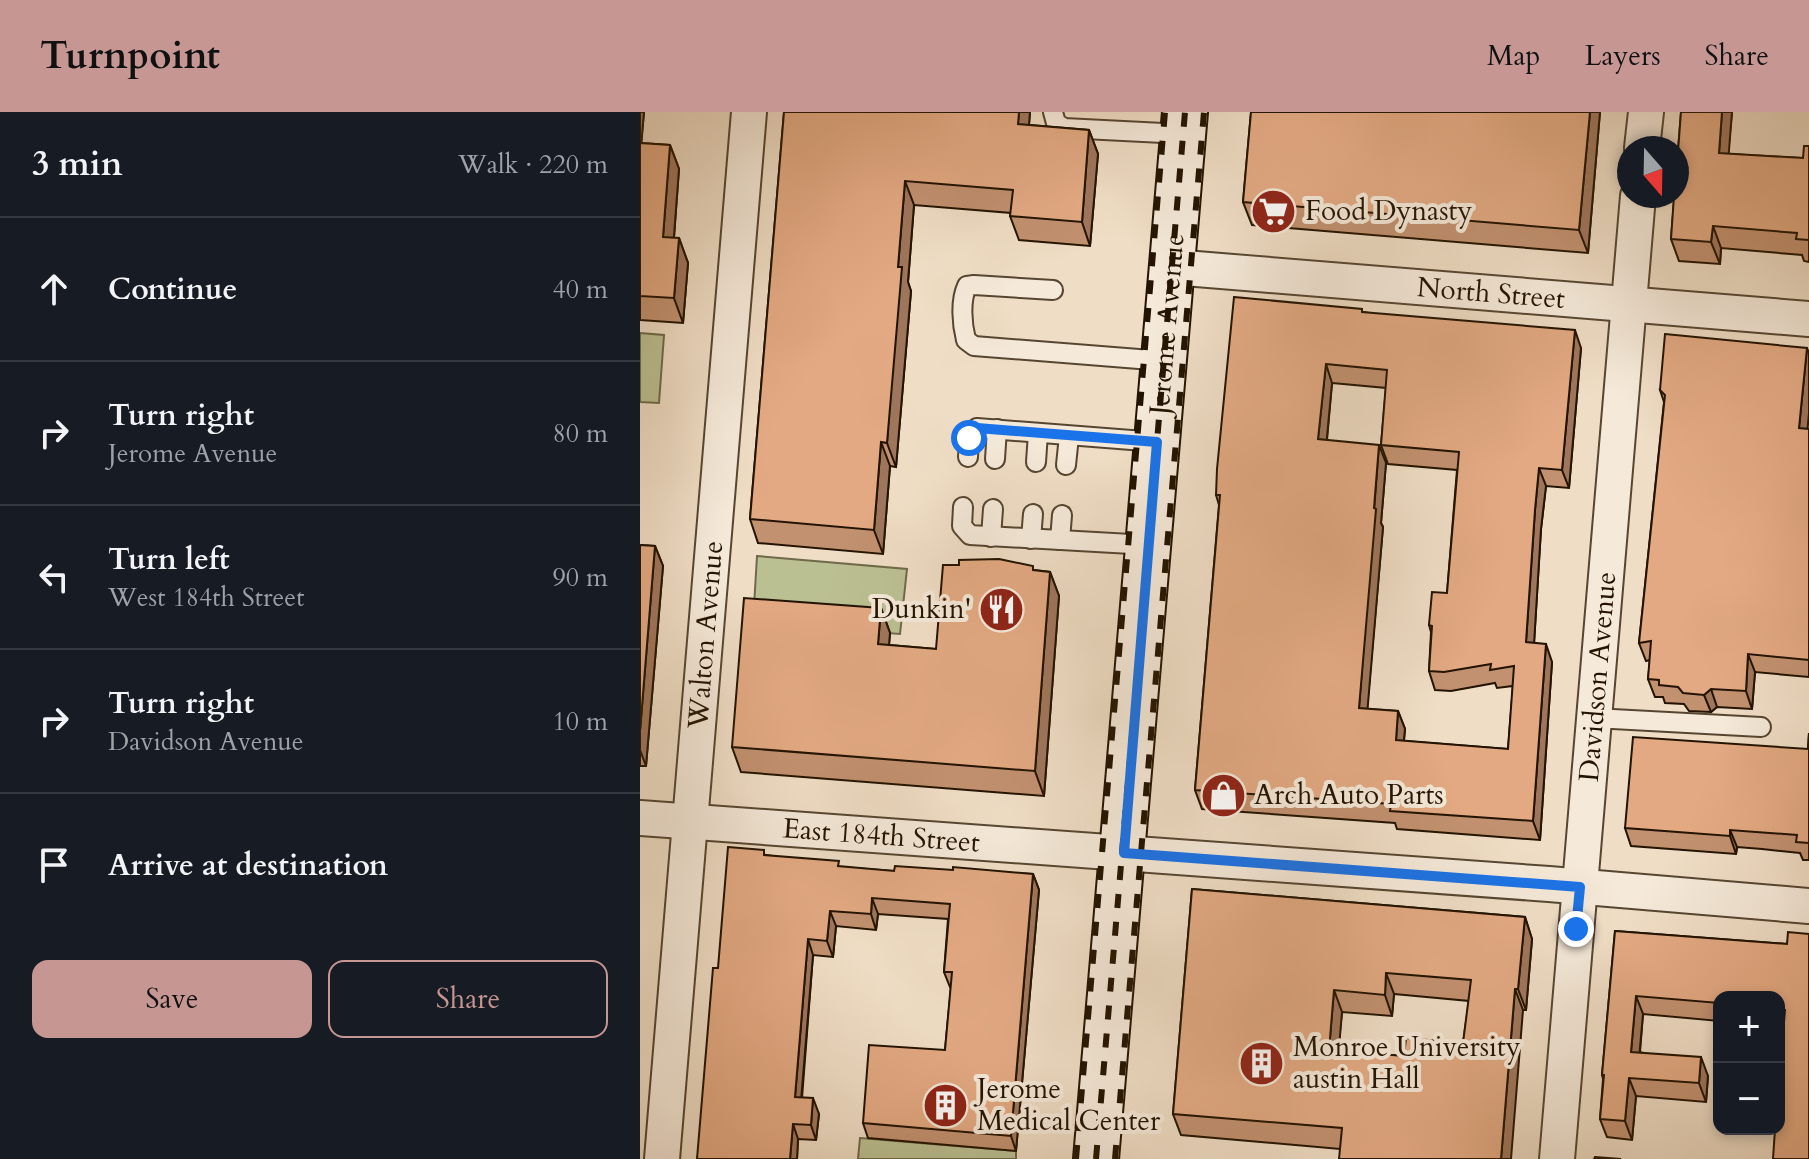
<!DOCTYPE html>
<html lang="en">
<head>
<meta charset="utf-8">
<style>
  :root { --surface:#171b24; --page:#242831; --text:#f1f3f6; --muted:#9ea1a6; --line:#363941; --accent:#c59692 }
  body { margin:0; font-family:Cardo,serif; background:var(--page); color:var(--text) }
  .controls { position:absolute; right:24px; bottom:24px; display:grid; overflow:hidden; border-radius:16px; box-shadow:0 4px 12px #0003 }
  .controls button { width:72px; height:72px; display:grid; place-items:center; padding:0; border:0; border-bottom:2px solid var(--line); background:var(--surface); color:var(--text); font:40px sans-serif }
  .compass { position:absolute; left:977px; top:24px; width:72px; height:72px; border-radius:50%; background:var(--surface); box-shadow:0 4px 12px #0003; rotate:160deg }
  .stop { position:absolute; width:24px; height:24px; margin:-18px; border:6px solid #1a73e8; border-radius:50%; background:#fff }
  .stop.end { background:#1a73e8; border-color:#fff; box-shadow:0 2px 8px #0008 }
  .list { margin:0; padding:0; list-style:none }
  h2 { display:flex; justify-content:space-between; align-items:center; height:104px; margin:0; padding:0 32px; font-size:34px }
  h2 small { font-size:26px; font-weight:400; color:var(--muted) }
  .list li { display:grid; grid-template-columns:52px 1fr auto; gap:24px; align-items:center; box-sizing:border-box; height:144px; padding:0 32px; border-top:2px solid var(--line) }
  .list b { display:block; font-size:30px; white-space:nowrap }
  .list p { margin:0; font-size:26px; white-space:nowrap; color:var(--muted) }
  .list em { font-size:26px; font-style:normal; color:var(--muted) }
  .actions { display:flex; gap:16px; padding:24px 32px }
  .actions a { flex:1; padding:18px 0; border:2px solid var(--accent); border-radius:16px; text-align:center; font-size:28px; color:var(--accent) }
  .actions .main { background:var(--accent); color:#111 }
  .icon { flex:none; width:44px; height:44px; fill:none; stroke:currentColor; stroke-width:2; stroke-linecap:round; stroke-linejoin:round }
  .map { position:relative; flex:none; width:1169px; height:1047px; overflow:hidden }
  header { display:flex; align-items:center; gap:48px; box-sizing:border-box; height:112px; padding:0 40px; background:var(--accent); color:#111 }
  header strong { font-size:38px }
  nav { display:flex; gap:44px; margin-inline-start:auto; font-size:28px }
  main { display:flex }
  aside { flex:1; background:var(--surface) }
  .map>svg:first-child { display:block }
  .green { fill:#bbc093; stroke:#6f6a4a; stroke-width:2 }
  .lines { fill:none; stroke-linecap:round; stroke-linejoin:round }
  .service-casing { stroke:#564631; stroke-width:22 }
  .minor-casing { stroke:#564631; stroke-width:38 }
  .secondary-casing { stroke:#231300; stroke-width:48 }
  .service { stroke:#f5e9d9; stroke-width:18 }
  .minor { stroke:#f5e9d9; stroke-width:34 }
  .secondary { stroke:#f5e9d9; stroke-width:44 }
  .rail { stroke:#231300; stroke-width:6; stroke-dasharray:14 14; stroke-linecap:butt }
  .wall { fill:#c29170; stroke:#231300; stroke-width:2; fill-rule:evenodd }
  .shaded-wall { fill:#9e765b; stroke:#231300; stroke-width:2 }
  .building { fill:#e2a982; stroke:#231300; stroke-width:2; fill-rule:evenodd }
  .route { stroke:#1a73e8; stroke-width:10 }
  .labels { text-anchor:middle; dominant-baseline:central; stroke-width:8; stroke-linejoin:round; paint-order:stroke }
  .poi-label { font-size:28px; fill:#231300; stroke:#f5e9d9; text-anchor:start }
  .street-label { font-size:28px; fill:#231300; stroke:#f5e9d9 }
</style>
</head>
<body>
<header>
<strong>Turnpoint</strong>
<nav><a>Map</a><a>Layers</a><a>Share</a></nav>
</header>
<main>
<aside>
<h2>3 min<small>Walk · 220 m</small></h2>
<ul class="list">
<li><svg class="icon" aria-label="ahead" viewBox="0 0 24 24"><path d="M12 20V5M6 11l6-6 6 6"/></svg><div><b>Continue</b></div><em>40 m</em></li>
<li><svg class="icon" aria-label="right" viewBox="0 0 24 24"><path d="M7 20v-9h11M14 6l5 5-5 5"/></svg><div><b>Turn right</b><p>Jerome Avenue</p></div><em>80 m</em></li>
<li><svg class="icon" aria-label="left" viewBox="0 0 24 24"><path d="M17 20v-9H6M10 6l-5 5 5 5"/></svg><div><b>Turn left</b><p>West 184th Street</p></div><em>90 m</em></li>
<li><svg class="icon" aria-label="right" viewBox="0 0 24 24"><path d="M7 20v-9h11M14 6l5 5-5 5"/></svg><div><b>Turn right</b><p>Davidson Avenue</p></div><em>10 m</em></li>
<li><svg class="icon" aria-label="arrive" viewBox="0 0 24 24"><path d="M6 21V4h12l-3 4 3 4H6"/></svg><div><b>Arrive at destination</b></div></li>
</ul>
<div class="actions"><a class="main">Save</a><a>Share</a></div>
</aside>
<div class="map">
<svg width="1169" height="1047" viewBox="0 0 1169 1047">
  <rect width="100%" height="100%" fill="#efddc5"/>
  <filter id="stains"><feTurbulence type="fractalNoise" baseFrequency=".0025" numOctaves="4"/><feColorMatrix values="0 0 0 0 .2 0 0 0 0 .09 0 0 0 0 .02 0 0 0 .5 -.17"/></filter>
  <radialGradient id="worn" r=".72"><stop offset=".6" stop-color="#630" stop-opacity="0"/><stop offset="1" stop-color="#630" stop-opacity=".3"/></radialGradient>
  <g class="green">
    <path d="M0,221L24,223L19,291L0,290Z"/>
    <path d="M117,444L267,457L260,522L113,511Z"/>
    <path d="M220,1026L376,1039V1047H218Z"/>
  </g>
  <g class="lines">
    <defs>
      <g id="service">
        <path d="M413,0L416,11L424,16L543,22"/>
        <path d="M413,178L334,173L327,174C320,189 322,212 326,228L334,234L524,249"/>
        <path d="M328,345L329,326L337,316L517,330"/>
        <path d="M355,347L357,317"/>
        <path d="M396,350L398,321"/>
        <path d="M426,353L429,324"/>
        <path d="M323,395L322,414L330,423L509,433"/>
        <path d="M351,425L353,397"/>
        <path d="M391,427L393,402"/>
        <path d="M420,428L422,403"/>
        <path d="M954,606L1121,615"/>
      </g>
      <g id="minor">
        <path d="M1002,36L1006,0"/>
        <path id="s1" d="M532,155L1169,207"/>
        <path id="s2" d="M0,706L909,772L1169,794"/>
        <path id="s3" d="M22,1047L109,0"/>
        <path id="s4" d="M917,1047L998,84"/>
      </g>
      <path id="secondary" d="M456,1047L545,0"/>
    </defs>
    <use href="#service" class="service-casing"/>
    <use href="#minor" class="minor-casing"/>
    <use href="#secondary" class="secondary-casing"/>
    <use href="#service" class="service"/>
    <use href="#minor" class="minor"/>
    <use href="#secondary" class="secondary"/>
    <g class="rail">
      <path d="M436,1047L525,0"/>
      <path id="s5" d="M456,1047L545,0"/>
      <path d="M475,1047L564,0"/>
    </g>
  </g>
  <g class="wall">
    <path d="M0,0H4L1,31L30,33L39,57L34,126H39L48,151L43,211L0,208Z"/>
    <path d="M144,0H390L389,13L449,18L458,42L450,134L379,128L370,104L371,101L274,93L268,170L271,179L256,355L250,354L243,442L118,431L110,407Z"/>
    <path d="M611,0H960L948,141L612,113L603,90Z"/>
    <path d="M1041,0H1092L1088,42L1163,46L1169,34V150L1164,149L1162,143L1081,136L1080,152L1039,149L1031,127Z"/>
    <path d="M723,200L941,236L929,376L906,374L901,417L894,531L912,550L900,728L757,717L755,711L562,697L555,678L579,393L576,383ZM692,271L746,276L741,333L748,352L817,358L807,481L789,513L791,520L789,559L795,578L811,579L855,571L857,576L873,574L868,637L764,629L765,617L758,599L727,597L743,415L741,411L746,351L687,328Z"/>
    <path d="M1020,278L1169,317V565L1115,560L1112,597L1077,595L1071,600L1049,599L1044,592L1025,591L1023,585H1015L1008,567L1010,548L1006,549L999,531L1024,290Z"/>
    <path d="M0,433L15,434L23,454L6,654H0Z"/>
    <path d="M394,458L410,460L419,484L404,684L101,660L92,635L241,496L250,521L249,533L296,537Z"/>
    <path d="M1169,621V748H1163L1160,741L1122,737L1097,735L1096,742L991,734L985,716L1168,637Z"/>
    <path d="M126,743L201,755L254,759L313,758L393,762L399,778L376,1039L228,1026L223,1011L305,938L311,875H310L304,860L308,807L238,802L236,818L196,814L193,845L173,843L162,986L179,1002L176,1028L158,1027L157,1047H57Z"/>
    <path d="M552,777L885,805L892,827L886,898H883L700,1037L541,1023L533,1002ZM754,882L829,889L823,931L764,944L698,939L702,900L752,904Z"/>
    <path d="M975,819L1147,832L1144,914H1139V885H1079V909L1003,902L1000,940L1068,964L1066,990L996,984L992,1028L967,1025L960,1007L963,967L962,963Z"/>
  </g>
  <g class="shaded-wall">
    <path d="M0,0H4L0,48Z"/>
    <path d="M379,0H390L387,36L378,12Z"/>
    <path d="M950,0H960L948,141L939,118Z"/>
    <path d="M1082,0H1092L1087,64L1079,41Z"/>
    <path d="M449,18L458,42L450,134L442,110Z"/>
    <path d="M30,33L39,57L32,150L23,125Z"/>
    <path d="M265,69L274,93L268,170L271,179L256,355L247,331L258,155Z"/>
    <path d="M1073,114L1081,136L1080,152L1071,130Z"/>
    <path d="M39,126L48,151L43,211L34,186Z"/>
    <path d="M935,218L941,236L929,376L922,358Z"/>
    <path d="M1167,236L1169,241V301L1166,334L1159,316Z"/>
    <path d="M686,252L692,271L685,346L678,327Z"/>
    <path d="M241,330L250,354L243,442L234,418Z"/>
    <path d="M739,333L746,351L741,411L743,415L726,615L719,596Z"/>
    <path d="M899,356L906,374L901,417L893,549L886,530L895,398Z"/>
    <path d="M15,434L23,454L6,654L0,638V619Z"/>
    <path d="M410,460L419,484L404,684L395,659Z"/>
    <path d="M241,496L250,521L247,557L238,532Z"/>
    <path d="M906,532L912,550L900,728L893,709Z"/>
    <path d="M1108,542L1115,560L1112,597L1106,579Z"/>
    <path d="M1071,577L1077,595L1071,600L1064,583Z"/>
    <path d="M758,599L765,617L762,647L756,628Z"/>
    <path d="M1090,718L1097,735L1096,742L1090,724Z"/>
    <path d="M393,762L399,778L376,1039L371,1024Z"/>
    <path d="M232,786L238,802L236,818L231,802Z"/>
    <path d="M190,799L196,814L193,845L187,829Z"/>
    <path d="M885,805L892,827L886,898L878,877Z"/>
    <path d="M168,827L173,843L160,1001L155,985Z"/>
    <path d="M746,861L754,882L752,904L745,883Z"/>
    <path d="M875,877L883,898L871,1047H861Z"/>
    <path d="M694,878L702,900L697,959L689,938Z"/>
    <path d="M996,884L1003,902L998,958L991,940Z"/>
    <path d="M1061,945L1068,964L1066,990L1059,971Z"/>
    <path d="M989,966L996,984L992,1028L985,1009Z"/>
    <path d="M173,986L179,1002L176,1028L171,1013Z"/>
    <path d="M153,1012L158,1027L157,1047H150Z"/>
  </g>
  <g class="building">
    <path d="M144,0H379L378,12L449,18L442,110L370,104L373,78L265,69L258,155H262L247,331L241,330L234,418L110,407Z"/>
    <path d="M611,0H950L939,118L603,90Z"/>
    <path d="M1041,0H1082L1079,41L1163,46L1164,34H1169V128L1156,127L1157,121L1073,114L1071,130L1031,127L1034,84H1037V53Z"/>
    <path d="M0,31L30,33L23,125L39,126L34,186L0,184Z"/>
    <path d="M594,185L722,197V200L935,218L922,358L899,356L895,398L886,530L906,532L893,709L750,699L751,692L555,678L580,383H576L577,357ZM686,252L747,258L741,333L819,340L807,481L792,480L789,513L792,514L789,559L804,560L851,552L850,558L874,554L868,637L756,628L758,599L719,596L736,397L734,396L739,333L678,327Z"/>
    <path d="M1025,222L1167,236L1159,316L1169,317V548L1108,542L1106,579L1071,577L1064,583L1043,581L1038,575L1019,573V568L1008,567L1011,529L999,531L1025,283L1020,278Z"/>
    <path d="M0,433L15,434L0,619Z"/>
    <path d="M359,447L393,454V458L410,460L395,659L92,635L104,486L241,496L238,532L296,537L303,453H319V448Z"/>
    <path d="M1169,621V731L1156,730L1157,723L1116,720L1090,718V724L985,716L993,625L1168,637Z"/>
    <path d="M88,735L124,738V743L199,749L198,754L254,759L255,754L313,758V755L393,762L371,1024L223,1011L229,933L305,938L312,860H304L310,792L232,786L231,802L190,799L187,829L168,827L155,985L173,986L171,1013L153,1012L150,1047H57L73,856H78Z"/>
    <path d="M552,777L885,805L878,877H875L861,1047H699L702,1016L533,1002ZM746,861L831,868L823,931L766,926L764,944L689,938L694,878L745,883Z"/>
    <path d="M975,819L1147,832L1148,820L1169,822V1047H1133L1135,1017H1139V972L1145,898L1139,896V885H1079V891L996,884L991,940L1061,945L1059,971L989,966L985,1009L960,1007L964,963H962Z"/>
    <path d="M955,1045L981,1047H954Z"/>
  </g>
  <g class="lines">
    <path class="route" d="M329,326L337,316L517,330L484,741L940,775L936,817"/>
  </g>
  <defs>
    <symbol id="supermarket-disc" viewBox="-11 -11 22 22"><circle r="9.5" fill="#8f2418" stroke="#f5e9d9"/><path d="M-6-5.5h2.5l.6 2H6L4.5 2H-2.5L-4.4-4H-6ZM-1.5 3.2a1.3 1.3 0 1 0 .1 0ZM3 3.2a1.3 1.3 0 1 0 .1 0Z" fill="#fff"/></symbol>
    <symbol id="restaurant-disc" viewBox="-11 -11 22 22"><circle r="9.5" fill="#8f2418" stroke="#f5e9d9"/><path d="M-5-6h1v4h1v-4h1v4h1v-4h1v5L-1.5 .5V6h-2V.5L-5-1ZM5-6V6H3V1.5H1.5Q1.5-4 5-6Z" fill="#fff"/></symbol>
    <symbol id="shop-disc" viewBox="-11 -11 22 22"><circle r="9.5" fill="#8f2418" stroke="#f5e9d9"/><path d="M-5-2.5h2.3a2.7 3.5 0 0 1 5.4 0H5L5.5 6h-11ZM-1.5-2.5h3a1.5 2.3 0 0 0-3 0Z" fill="#fff"/></symbol>
    <symbol id="building-disc" viewBox="-11 -11 22 22"><circle r="9.5" fill="#8f2418" stroke="#f5e9d9"/><path d="M-4-6H4V6H1V3H-1V6H-4ZM-2.5-4.3h1.7v1.8h-1.7ZM.8-4.3h1.7v1.8H.8ZM-2.5-1h1.7V.8h-1.7ZM.8-1h1.7V.8H.8Z" fill="#fff"/></symbol>
  </defs>
  <g fill-rule="evenodd">
    <use href="#supermarket-disc" x="608" y="74" width="51" height="51"/>
    <use href="#restaurant-disc" x="336" y="472" width="51" height="51"/>
    <use href="#shop-disc" x="558" y="658" width="51" height="51"/>
    <use href="#building-disc" x="596" y="926" width="51" height="51"/>
    <use href="#building-disc" x="280" y="968" width="51" height="51"/>
  </g>
  <g class="labels">
    <g class="poi-label">
      <text x="665" y="99">Food Dynasty</text>
      <text x="331" y="497" text-anchor="end">Dunkin'</text>
      <text x="614" y="683">Arch Auto Parts</text>
      <text x="653" y="935">Monroe University<tspan x="653" dy="32">austin Hall</tspan></text>
      <text x="337" y="977">Jerome<tspan x="337" dy="32">Medical Center</tspan></text>
    </g>
    <g class="street-label">
      <text stroke="none"><textPath href="#s1" startOffset="320">North Street</textPath></text>
      <text stroke="none"><textPath href="#s5" startOffset="838">Jerome Avenue</textPath></text>
      <text stroke="none"><textPath href="#s3" startOffset="526">Walton Avenue</textPath></text>
      <text stroke="none"><textPath href="#s4" startOffset="484">Davidson Avenue</textPath></text>
      <text stroke="none"><textPath href="#s2" startOffset="242">East 184th Street</textPath></text>
    </g>
  </g>
  <rect width="100%" height="100%" filter="url(#stains)"/>
  <rect width="100%" height="100%" fill="url(#worn)"/>
</svg>
<div class="controls">
<button>+</button>
<button>−</button>
</div>
<svg class="compass" viewBox="-18 -18 36 36"><path d="M0-13l5 13h-10z" fill="#e53935"/><path d="M0 13l5-13h-10z" fill="#9ea1a6"/></svg>
<div class="stop" style="left:329px;top:326px"></div>
<div class="stop end" style="left:936px;top:817px"></div>
</div>
</main>
</body>
</html>
